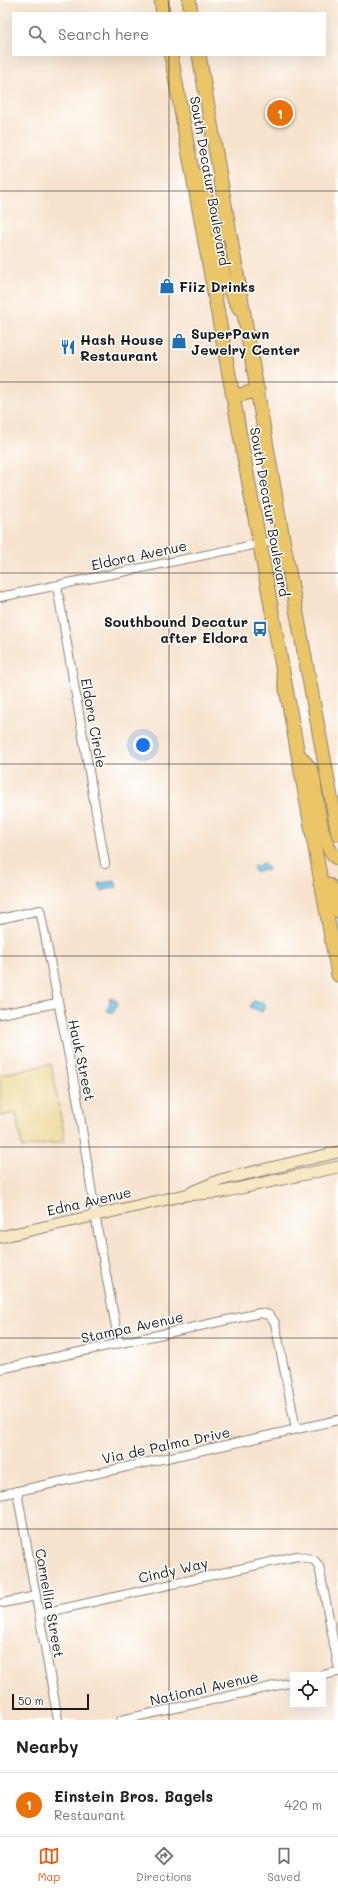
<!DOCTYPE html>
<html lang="en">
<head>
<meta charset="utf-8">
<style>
  :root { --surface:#fff; --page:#f2f2f2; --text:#222; --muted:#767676; --line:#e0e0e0; --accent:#ea580c }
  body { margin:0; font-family:Mali,sans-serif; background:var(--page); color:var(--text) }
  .controls { position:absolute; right:12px; bottom:12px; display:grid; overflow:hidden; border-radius:0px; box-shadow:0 4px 16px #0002 }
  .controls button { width:36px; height:36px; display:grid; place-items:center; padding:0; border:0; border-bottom:1px solid var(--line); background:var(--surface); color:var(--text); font:20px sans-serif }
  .scale { position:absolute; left:12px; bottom:10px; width:77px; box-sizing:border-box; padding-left:4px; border:2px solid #1c1c1c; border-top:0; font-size:11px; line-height:14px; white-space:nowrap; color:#1c1c1c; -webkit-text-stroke:3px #fff; paint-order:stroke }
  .you { position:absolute; left:143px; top:745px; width:14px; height:14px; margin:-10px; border:3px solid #fff; border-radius:50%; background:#1a73e8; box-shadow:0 0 0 6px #1a73e833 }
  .badge { display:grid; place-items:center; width:26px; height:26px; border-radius:50%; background:var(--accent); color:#fff; font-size:13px; font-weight:700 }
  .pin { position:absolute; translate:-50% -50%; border:2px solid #fff; box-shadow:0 1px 4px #0006 }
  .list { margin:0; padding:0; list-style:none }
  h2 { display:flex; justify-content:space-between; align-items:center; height:52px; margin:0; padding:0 16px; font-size:17px }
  h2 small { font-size:13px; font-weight:400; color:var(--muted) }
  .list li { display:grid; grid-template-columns:26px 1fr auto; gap:12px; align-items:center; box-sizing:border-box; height:64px; padding:0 16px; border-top:1px solid var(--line) }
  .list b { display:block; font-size:15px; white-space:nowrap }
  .list p { margin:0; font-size:13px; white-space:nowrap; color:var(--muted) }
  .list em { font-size:13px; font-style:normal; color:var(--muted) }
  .icon { flex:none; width:22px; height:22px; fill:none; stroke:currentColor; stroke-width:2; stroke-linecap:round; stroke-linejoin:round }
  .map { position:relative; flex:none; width:338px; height:1720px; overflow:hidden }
  .search { position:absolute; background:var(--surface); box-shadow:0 4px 16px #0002; left:12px; right:12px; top:12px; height:44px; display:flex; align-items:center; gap:10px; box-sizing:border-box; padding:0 14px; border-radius:0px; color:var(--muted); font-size:15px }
  .sheet { height:116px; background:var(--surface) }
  nav { display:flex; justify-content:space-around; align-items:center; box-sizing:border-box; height:56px; border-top:1px solid var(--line); background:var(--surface); font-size:11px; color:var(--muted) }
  nav a { display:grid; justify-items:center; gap:2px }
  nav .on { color:var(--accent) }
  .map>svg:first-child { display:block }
  .sand { fill:#eeda9e; stroke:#857b5d }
  .water { fill:#67bde4; stroke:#426c80 }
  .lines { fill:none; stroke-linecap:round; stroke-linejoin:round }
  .street-casing { stroke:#8a8074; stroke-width:10 }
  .secondary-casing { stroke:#8a8074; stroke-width:13 }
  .primary-casing { stroke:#8a8074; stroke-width:15 }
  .street { stroke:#fff; stroke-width:8 }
  .secondary { stroke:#f7e8c3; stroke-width:11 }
  .primary { stroke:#ebc669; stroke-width:13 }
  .grid { fill:none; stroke:#1c1c1c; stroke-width:1; stroke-opacity:0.55 }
  .labels { text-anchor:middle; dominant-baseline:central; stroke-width:3; stroke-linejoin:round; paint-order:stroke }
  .street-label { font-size:14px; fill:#1c1c1c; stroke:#fff }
  .poi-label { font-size:14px; font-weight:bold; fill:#1c1c1c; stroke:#fff; text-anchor:start }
</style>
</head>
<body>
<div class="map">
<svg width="338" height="1720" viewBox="0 0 338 1720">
  <rect width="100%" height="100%" fill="#fff"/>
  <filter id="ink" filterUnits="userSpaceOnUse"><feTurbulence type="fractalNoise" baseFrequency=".025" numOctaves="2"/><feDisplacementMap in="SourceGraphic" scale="8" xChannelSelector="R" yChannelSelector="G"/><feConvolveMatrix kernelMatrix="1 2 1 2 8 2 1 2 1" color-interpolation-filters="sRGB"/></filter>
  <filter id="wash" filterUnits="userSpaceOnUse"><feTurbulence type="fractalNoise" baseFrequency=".012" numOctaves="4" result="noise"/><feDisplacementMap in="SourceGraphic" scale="16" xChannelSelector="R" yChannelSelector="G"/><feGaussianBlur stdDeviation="0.9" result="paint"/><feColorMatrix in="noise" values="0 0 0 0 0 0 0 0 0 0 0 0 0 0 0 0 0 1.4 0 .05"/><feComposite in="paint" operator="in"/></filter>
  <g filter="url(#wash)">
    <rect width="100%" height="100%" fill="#f7e3cd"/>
    <path class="sand" d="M51,1064L65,1141L22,1148L16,1113L0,1116V1075Z"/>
    <g class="water">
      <path d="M264,863L268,868L267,871L264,869L256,873L253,867Z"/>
      <path d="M115,881L117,887L101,891L99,883Z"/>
      <path d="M111,998L118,1002L113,1013L107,1011L110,1002L109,999Z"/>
      <path d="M253,1001L265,1004L262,1012L250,1007Z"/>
    </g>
  </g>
  <g filter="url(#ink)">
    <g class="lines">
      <defs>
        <g id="street">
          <path d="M57,586L105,864"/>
          <path d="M0,597L283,539"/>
          <path d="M0,919L40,910L77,1097L98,1232L119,1343"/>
          <path d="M0,1014L57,1003"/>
          <path d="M0,1369L260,1313L269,1315L275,1323L296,1429"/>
          <path d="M17,1491L58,1720"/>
          <path d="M0,1495L338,1420"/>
          <path d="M3,1603L36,1596"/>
          <path d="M39,1614L297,1556L314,1560L319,1566L338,1665"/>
          <path d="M323,1675L338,1672"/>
          <path d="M121,1720L293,1682"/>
        </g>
        <g id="secondary">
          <path d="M192,1192L220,1180L338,1152"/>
          <path d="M0,1237L185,1195L222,1192L338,1167"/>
        </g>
        <g id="primary">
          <path d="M161,0L163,13"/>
          <path d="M189,0L191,13"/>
          <path d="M171,55L338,975"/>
          <path d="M199,55L283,539L338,834"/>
          <path d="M200,176L215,229L219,232L230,234"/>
          <path d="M205,242H213L217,245L225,281L239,308"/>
          <path d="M233,397L258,390"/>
          <path d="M298,754L310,768L313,776C317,798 320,847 338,859"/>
          <path d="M320,884L329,885L333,891L338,911"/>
        </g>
      </defs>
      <use href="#street" class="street-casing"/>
      <use href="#secondary" class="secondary-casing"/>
      <use href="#primary" class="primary-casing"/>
      <use href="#street" class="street"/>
      <use href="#secondary" class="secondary"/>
      <use href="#primary" class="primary"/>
    </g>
  </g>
  <path class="grid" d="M169,0V13M169,55V1720M0,191H338M0,382H338M0,573H338M0,764H338M0,956H338M0,1147H338M0,1338H338M0,1529H338"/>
  <defs>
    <symbol id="shop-bare" viewBox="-9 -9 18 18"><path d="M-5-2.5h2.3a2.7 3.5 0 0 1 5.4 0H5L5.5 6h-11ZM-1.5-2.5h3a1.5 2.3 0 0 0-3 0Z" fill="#1f6fb2" stroke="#fff" stroke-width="2.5" paint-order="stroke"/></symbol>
    <symbol id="restaurant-bare" viewBox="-9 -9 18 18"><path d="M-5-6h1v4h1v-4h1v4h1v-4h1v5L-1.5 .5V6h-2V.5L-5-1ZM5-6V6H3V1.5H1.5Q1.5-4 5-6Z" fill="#1f6fb2" stroke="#fff" stroke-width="2.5" paint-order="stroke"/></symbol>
    <symbol id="bus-bare" viewBox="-9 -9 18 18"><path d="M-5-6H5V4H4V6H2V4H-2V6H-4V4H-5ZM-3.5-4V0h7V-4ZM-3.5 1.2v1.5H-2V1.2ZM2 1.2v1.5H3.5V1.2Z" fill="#1f6fb2" stroke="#fff" stroke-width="2.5" paint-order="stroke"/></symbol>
  </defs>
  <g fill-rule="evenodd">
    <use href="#shop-bare" x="156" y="275" width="22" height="22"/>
    <use href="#shop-bare" x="168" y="330" width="22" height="22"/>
    <use href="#restaurant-bare" x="57" y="336" width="22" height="22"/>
    <use href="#bus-bare" x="249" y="618" width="22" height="22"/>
  </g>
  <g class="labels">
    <g class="street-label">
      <text transform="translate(210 181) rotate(80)">South Decatur Boulevard</text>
      <text transform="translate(270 512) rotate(80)">South Decatur Boulevard</text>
      <text transform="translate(139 555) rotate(-12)">Eldora Avenue</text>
      <text transform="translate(94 723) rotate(80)">Eldora Circle</text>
      <text transform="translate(82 1060) rotate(78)">Hauk Street</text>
      <text transform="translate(89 1201) rotate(-13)">Edna Avenue</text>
      <text transform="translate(132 1327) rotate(-12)">Stampa Avenue</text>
      <text transform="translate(166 1445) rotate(-12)">Via de Palma Drive</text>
      <text transform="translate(173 1570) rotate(-13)">Cindy Way</text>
      <text transform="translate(50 1603) rotate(80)">Cornellia Street</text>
      <text transform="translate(204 1688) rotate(-13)">National Avenue</text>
    </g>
    <g class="poi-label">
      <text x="179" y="286">Fiiz Drinks</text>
      <text x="191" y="333">SuperPawn<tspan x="191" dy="16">Jewelry Center</tspan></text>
      <text x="80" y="339">Hash House<tspan x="80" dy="16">Restaurant</tspan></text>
      <text x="248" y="621" text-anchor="end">Southbound Decatur<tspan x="248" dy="16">after Eldora</tspan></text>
    </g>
  </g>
</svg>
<div class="controls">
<button><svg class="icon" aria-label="locate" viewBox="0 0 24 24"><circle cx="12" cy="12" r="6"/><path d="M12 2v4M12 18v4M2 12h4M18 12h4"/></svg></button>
</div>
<div class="scale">50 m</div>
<div class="you"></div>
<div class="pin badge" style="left:280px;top:113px;background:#e8710a">1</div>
<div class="search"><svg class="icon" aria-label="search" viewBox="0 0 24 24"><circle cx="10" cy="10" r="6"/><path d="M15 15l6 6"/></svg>Search here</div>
</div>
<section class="sheet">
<h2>Nearby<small></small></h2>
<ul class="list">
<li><span class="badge" style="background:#e8710a">1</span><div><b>Einstein Bros. Bagels</b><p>Restaurant</p></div><em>420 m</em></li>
</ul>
</section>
<nav>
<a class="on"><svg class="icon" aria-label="map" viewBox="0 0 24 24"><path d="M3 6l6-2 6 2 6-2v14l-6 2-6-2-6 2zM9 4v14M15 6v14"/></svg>Map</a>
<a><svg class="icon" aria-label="directions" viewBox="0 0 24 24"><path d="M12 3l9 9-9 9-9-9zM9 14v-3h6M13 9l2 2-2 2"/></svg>Directions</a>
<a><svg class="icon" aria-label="saved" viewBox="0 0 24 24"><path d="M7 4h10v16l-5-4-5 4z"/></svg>Saved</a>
</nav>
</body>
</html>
